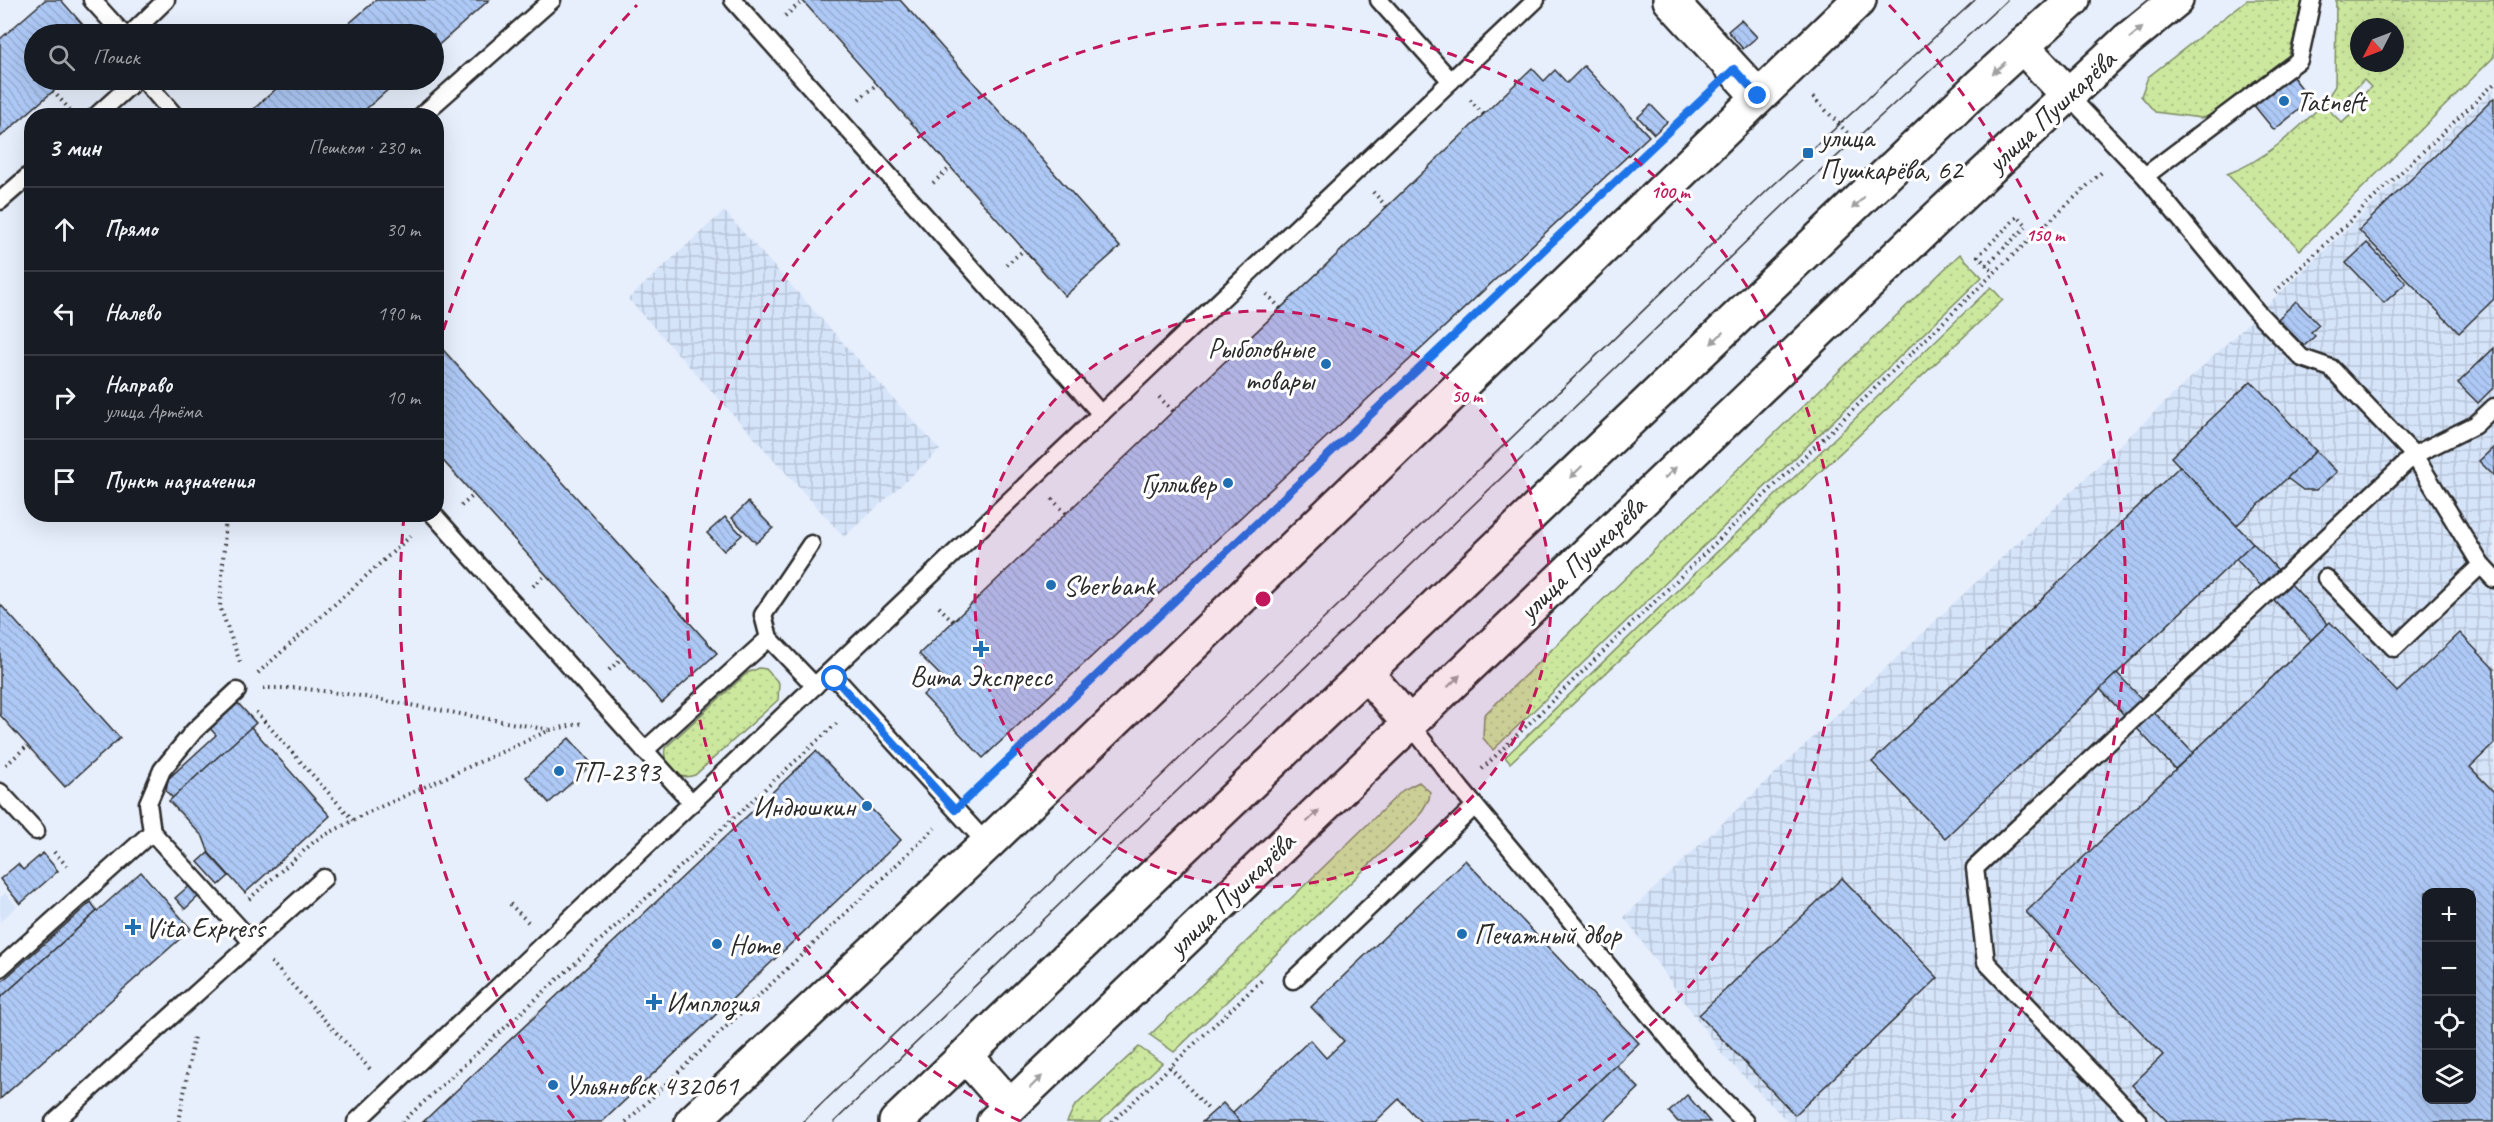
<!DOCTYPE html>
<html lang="ru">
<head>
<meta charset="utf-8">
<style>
  :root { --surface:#171b24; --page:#20242c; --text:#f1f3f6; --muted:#9ea1a6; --line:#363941 }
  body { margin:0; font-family:Caveat,sans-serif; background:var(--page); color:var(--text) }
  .controls { position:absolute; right:18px; bottom:18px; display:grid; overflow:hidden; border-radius:12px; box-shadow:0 6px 24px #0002 }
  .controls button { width:54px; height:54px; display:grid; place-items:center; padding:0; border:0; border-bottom:2px solid var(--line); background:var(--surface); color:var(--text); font:30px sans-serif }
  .compass { position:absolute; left:2350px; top:18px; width:54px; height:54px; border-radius:50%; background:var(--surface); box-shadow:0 6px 24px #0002; rotate:228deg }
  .stop { position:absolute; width:18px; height:18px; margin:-14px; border:4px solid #1a73e8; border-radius:50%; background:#fff }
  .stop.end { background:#1a73e8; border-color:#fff; box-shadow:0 2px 6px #0008 }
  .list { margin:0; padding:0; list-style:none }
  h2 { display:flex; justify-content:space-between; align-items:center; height:78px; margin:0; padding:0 24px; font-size:26px }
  h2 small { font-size:20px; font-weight:400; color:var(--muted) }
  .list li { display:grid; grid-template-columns:39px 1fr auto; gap:18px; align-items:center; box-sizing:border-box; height:84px; padding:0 24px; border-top:2px solid var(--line) }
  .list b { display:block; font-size:22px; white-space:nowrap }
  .list p { margin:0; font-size:20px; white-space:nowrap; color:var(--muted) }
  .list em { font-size:20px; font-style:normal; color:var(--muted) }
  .icon { flex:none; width:33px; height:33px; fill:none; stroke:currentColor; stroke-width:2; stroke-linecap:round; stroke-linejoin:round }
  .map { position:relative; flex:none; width:2494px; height:1122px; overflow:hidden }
  .search { position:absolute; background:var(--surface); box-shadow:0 6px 24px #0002; left:24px; top:24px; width:420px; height:66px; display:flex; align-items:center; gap:15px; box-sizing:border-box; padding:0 21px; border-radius:33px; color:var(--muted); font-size:22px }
  .panel { position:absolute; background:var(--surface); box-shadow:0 6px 24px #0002; left:24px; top:108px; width:420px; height:414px; border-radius:24px }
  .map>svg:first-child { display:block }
  .built { fill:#d6e4fa }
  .industrial { fill:url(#industrial-grid); fill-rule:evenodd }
  .grass { fill:url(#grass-dots); stroke:#7c8a64; stroke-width:1.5; fill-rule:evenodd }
  .building { fill:url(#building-back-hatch); stroke:#2b2b2b; stroke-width:1.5; fill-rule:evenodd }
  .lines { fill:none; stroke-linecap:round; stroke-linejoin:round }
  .lane-casing { stroke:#2b2b2b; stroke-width:21 }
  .street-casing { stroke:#2b2b2b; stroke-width:38 }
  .primary-casing { stroke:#2b2b2b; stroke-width:38 }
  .path { stroke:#2b2b2b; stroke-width:4; stroke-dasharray:1.5 4.5; stroke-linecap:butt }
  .lane { stroke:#fff; stroke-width:16 }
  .street { stroke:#fff; stroke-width:33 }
  .primary { stroke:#fff; stroke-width:33 }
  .tram { stroke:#2b2b2b; stroke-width:1.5 }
  .oneway { fill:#a0a0a0 }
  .route { stroke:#1a73e8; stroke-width:8 }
  .ring { fill:none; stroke:#c2185b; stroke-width:3; stroke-dasharray:10 8 }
  .poi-dot { fill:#1f6fb2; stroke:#fff; stroke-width:2 }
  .labels { text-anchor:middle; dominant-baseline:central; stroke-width:6; stroke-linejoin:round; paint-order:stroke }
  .poi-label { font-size:28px; fill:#2b2b2b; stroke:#fff; text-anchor:start }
  .street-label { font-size:28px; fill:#2b2b2b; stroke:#fff }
  .centre { fill:#c2185b; stroke:#fff; stroke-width:3 }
  .ring-label { font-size:18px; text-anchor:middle; font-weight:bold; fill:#c2185b; stroke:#fff; stroke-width:6; stroke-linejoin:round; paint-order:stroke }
</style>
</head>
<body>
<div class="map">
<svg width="2494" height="1122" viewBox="0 0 2494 1122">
  <defs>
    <pattern id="industrial-grid" width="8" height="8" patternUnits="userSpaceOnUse" patternTransform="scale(1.5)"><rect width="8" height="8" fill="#d6e4fa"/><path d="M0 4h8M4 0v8" fill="none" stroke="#b8c4d6"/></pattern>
    <pattern id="grass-dots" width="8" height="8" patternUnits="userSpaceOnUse" patternTransform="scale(1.5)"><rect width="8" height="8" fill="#cce89e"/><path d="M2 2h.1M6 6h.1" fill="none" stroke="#afc788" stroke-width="1.8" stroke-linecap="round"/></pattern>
    <pattern id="building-back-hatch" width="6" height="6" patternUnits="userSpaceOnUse" patternTransform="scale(1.5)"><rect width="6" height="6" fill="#aec9f6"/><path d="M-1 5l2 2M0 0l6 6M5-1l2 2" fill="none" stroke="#96add3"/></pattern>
  </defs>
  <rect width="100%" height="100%" fill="#e7effc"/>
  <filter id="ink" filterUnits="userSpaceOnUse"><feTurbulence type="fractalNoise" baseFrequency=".0167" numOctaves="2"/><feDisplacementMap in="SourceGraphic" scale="12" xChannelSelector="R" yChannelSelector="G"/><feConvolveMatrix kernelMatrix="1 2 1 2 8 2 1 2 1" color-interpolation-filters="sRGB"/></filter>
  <g filter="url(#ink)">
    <path class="built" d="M5,893L17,906L0,922V898Z"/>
    <g class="industrial">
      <path d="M2494,89V1122H1788L1721,1053L1624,917ZM2426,892H2472V1100H2426Z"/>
      <path d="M724,211L940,450L844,537L628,299Z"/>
    </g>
    <g class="grass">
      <path d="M2247,0H2305L2288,57L2209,116L2201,118L2155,112L2141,96L2148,77Z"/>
      <path d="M2336,0H2494V57L2300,250L2227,174C2264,161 2296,131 2323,104L2342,123L2360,106L2353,97L2359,91L2363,95L2371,87L2364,80L2334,109L2325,101L2335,86ZM2359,27H2395V63H2359Z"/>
      <path d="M1960,254L1982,277L1493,750L1483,738L1484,715Z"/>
      <path d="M1991,287L2003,300L1510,763L1505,757Z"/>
      <path d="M759,668L766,669L779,683L778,700L695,775C677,782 662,765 665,748L747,673Z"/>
      <path d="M1419,782L1430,792L1429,799L1418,818L1174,1052L1150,1035L1403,790Z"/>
      <path d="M1139,1047L1162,1063L1100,1122H1067L1074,1107Z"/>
    </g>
    <g class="building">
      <path d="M45,0H61L91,34H34V80H66L0,137V39Z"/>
      <path d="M376,0H489L434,49V34H337Z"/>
      <path d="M802,0H900L1120,247L1065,296Z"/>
      <path d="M1741,20L1757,37L1743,49L1728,31Z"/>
      <path d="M1584,66L1649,136L983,758L923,695L942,677L919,654L1532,68L1544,81L1555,70L1567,83Z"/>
      <path d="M2290,73L2311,100L2274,130L2252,103Z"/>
      <path d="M286,80H399L358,116H246Z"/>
      <path d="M2494,98V299L2459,333L2359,230Z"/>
      <path d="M1651,105L1667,122L1654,134L1638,117Z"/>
      <path d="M2367,243L2406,283L2384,303L2346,263Z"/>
      <path d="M2296,301L2319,325L2311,332L2315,336L2304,346L2278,319Z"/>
      <path d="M436,342L717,653L662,703L436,453Z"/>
      <path d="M2494,348V387L2478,403L2458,383Z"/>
      <path d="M2251,381L2316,451L2236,526L2171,457Z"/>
      <path d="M2494,447V476L2479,461Z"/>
      <path d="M2316,451L2337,472L2316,490H2303L2287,478Z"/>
      <path d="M2180,466L2253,543L1945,838L1872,762Z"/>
      <path d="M748,502L773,528L756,543L732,518Z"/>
      <path d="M725,517L742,535L724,551L707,533Z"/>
      <path d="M2253,543L2328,624L2311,640L2236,559Z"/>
      <path d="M0,604L120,738L65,787L0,715Z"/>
      <path d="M2330,622L2397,692L2460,633L2494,669V744L2470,767L2494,792V1122H2168L2132,1085L2163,1055L2026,912ZM2426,892H2472V1100H2426Z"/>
      <path d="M2117,673L2193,753L2175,769L2100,689Z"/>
      <path d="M236,701L256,723L173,798L166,791L168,779L216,735L208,726Z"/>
      <path d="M251,727L330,816L245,893L209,853L203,837L169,801Z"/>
      <path d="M569,738L592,764L549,803L526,777Z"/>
      <path d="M816,751L901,840L602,1122H423Z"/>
      <path d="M43,853L58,871L20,904L0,879L18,864L23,870Z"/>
      <path d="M208,853L229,876L219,885L198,862Z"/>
      <path d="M1465,860L1639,1043L1556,1122H1421L1399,1099L1375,1122H1241L1232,1113L1310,1040L1326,1058L1344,1041L1311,1007Z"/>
      <path d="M141,872L191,929L0,1099V998Z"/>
      <path d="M1842,878L1938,978L1795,1115L1699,1015Z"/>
      <path d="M191,884L200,895L185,909L175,898Z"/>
      <path d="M91,902L97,911L0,998V983Z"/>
      <path d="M1616,1065L1639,1088L1604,1122H1556Z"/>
      <path d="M1687,1095L1710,1122H1678L1669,1112Z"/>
      <path d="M1223,1103L1241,1122H1202Z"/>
    </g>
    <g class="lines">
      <defs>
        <g id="lane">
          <path d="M92,0L123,34"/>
          <path d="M733,0L1101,414"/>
          <path d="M1379,0L1451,81"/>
          <path d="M131,34L166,0"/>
          <path d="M144,80L175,116"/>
          <path d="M2068,95L2145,176L2256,311L2302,358L2331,368L2414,455L2481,565L2494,579"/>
          <path d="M96,116L136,80"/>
          <path d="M421,116L552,0"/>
          <path d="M2145,176L2299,60L2312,0"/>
          <path d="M0,201L32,173"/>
          <path d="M433,514L692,803"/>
          <path d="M811,544L763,615L769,638L815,686"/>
          <path d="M2326,578L2394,648L2481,565"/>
          <path d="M830,672L987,844"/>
          <path d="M237,691L194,731L162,770L148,803L152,832L252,942"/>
          <path d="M1409,723L1461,789L1705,1082L1745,1122"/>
          <path d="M644,751L769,638"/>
          <path d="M0,792L36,831"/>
          <path d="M0,968L152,832"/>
          <path d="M1293,980L1475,806"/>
          <path d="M54,1122L324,878"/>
          <path d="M356,1122L1536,0"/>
          <path d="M2139,1122L1986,962L1975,868L2414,455L2475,425L2494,407"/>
        </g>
        <g id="street">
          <path d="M1670,0L1758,96"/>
          <path d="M692,1122L987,844L1859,0"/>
        </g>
        <g id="primary">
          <path d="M2022,46L2068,95"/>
          <path d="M1366,673L1409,723"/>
          <path d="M966,1056L1010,1106"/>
          <path d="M896,1122L1981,84L2073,0"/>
          <path d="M994,1122L1939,216L2127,40L2176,0"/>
        </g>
      </defs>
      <use href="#lane" class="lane-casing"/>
      <use href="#street" class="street-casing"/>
      <use href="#primary" class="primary-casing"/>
      <g class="path">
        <path d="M785,16L803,1"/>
        <path d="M53,91L70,110"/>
        <path d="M1813,97L1861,147"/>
        <path d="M859,99L877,84"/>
        <path d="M1470,100L1484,115"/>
        <path d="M933,183L951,167"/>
        <path d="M1373,192L1387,207"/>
        <path d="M1006,265L1024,250"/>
        <path d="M1986,265L2027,226L2018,216L1978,256L1994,273"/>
        <path d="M2275,292L2494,84"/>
        <path d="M1267,294L1281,309"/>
        <path d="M1159,397L1173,411"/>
        <path d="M1052,499L1066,514"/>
        <path d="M461,506L474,495"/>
        <path d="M226,514L220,607L240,662"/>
        <path d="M533,586L546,575"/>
        <path d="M939,607L953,621"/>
        <path d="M609,670L621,659"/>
        <path d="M258,673L413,534"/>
        <path d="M263,688H299L355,695L550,730"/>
        <path d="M256,712L353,820"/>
        <path d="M6,765L27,746"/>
        <path d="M1482,769L1994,273L2103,171"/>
        <path d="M976,790L1553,241"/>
        <path d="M54,852L69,868"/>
        <path d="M249,899L316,840L367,813L550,730L583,723"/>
        <path d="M510,904L528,922"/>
        <path d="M271,962L370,1069"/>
        <path d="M1170,1067L1209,1110"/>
        <path d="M179,1122L194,1036"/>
        <path d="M402,1122L838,722"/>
        <path d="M626,1122L935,828"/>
        <path d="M1112,1122L1264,978"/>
      </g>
      <use href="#lane" class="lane"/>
      <use href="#street" class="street"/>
      <use href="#primary" class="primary"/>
      <g class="tram">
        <path d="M803,1122L1769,189L1975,0"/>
        <path d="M834,1122L1785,204L2007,0"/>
      </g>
    </g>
    <defs><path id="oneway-solid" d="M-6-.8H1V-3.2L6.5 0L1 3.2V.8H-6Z" transform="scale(1.5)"/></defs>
    <g class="oneway">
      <use href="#oneway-solid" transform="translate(2136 33) rotate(-39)"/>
      <use href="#oneway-solid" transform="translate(1999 68) rotate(138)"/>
      <use href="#oneway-solid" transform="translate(1858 203) rotate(136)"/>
      <use href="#oneway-solid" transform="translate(1717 338) rotate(136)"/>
      <use href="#oneway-solid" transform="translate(1576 472) rotate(136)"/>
      <use href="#oneway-solid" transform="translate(1670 473) rotate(-44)"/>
      <use href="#oneway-solid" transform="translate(1454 681) rotate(-44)"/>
      <use href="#oneway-solid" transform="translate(1313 816) rotate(-44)"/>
      <use href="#oneway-solid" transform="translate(1036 1082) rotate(-44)"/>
    </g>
  </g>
  <g class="lines" filter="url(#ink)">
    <path class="route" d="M835,679L955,810L1734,69L1758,96"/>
  </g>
  <circle cx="1263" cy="599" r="288" fill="#c2185b" fill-opacity=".12"/>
  <g class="ring">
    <circle cx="1263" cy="599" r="288"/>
    <path d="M1020 1121A576 576 0 1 1 1506 1121"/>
    <path d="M574 1118A863 863 0 0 1 404 516M438 347A863 863 0 0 1 637 5M1889 5A863 863 0 0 1 1952 1118"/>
  </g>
  <g class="poi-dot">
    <circle cx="2284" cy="101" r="6"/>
    <rect x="1802" y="147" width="12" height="12" rx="3"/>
    <circle cx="1326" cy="364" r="6"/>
    <circle cx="1228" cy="483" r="6"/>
    <circle cx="1051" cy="585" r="6"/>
    <path d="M978 640h6v6h6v6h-6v6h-6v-6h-6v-6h6z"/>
    <circle cx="559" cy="771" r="6"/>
    <circle cx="867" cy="806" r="6"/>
    <path d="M130 918h6v6h6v6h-6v6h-6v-6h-6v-6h6z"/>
    <circle cx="1462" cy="934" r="6"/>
    <circle cx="717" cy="944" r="6"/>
    <path d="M651 993h6v6h6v6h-6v6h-6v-6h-6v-6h6z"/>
    <circle cx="553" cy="1085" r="6"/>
  </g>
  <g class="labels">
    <g class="poi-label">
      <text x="2296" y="101">Tatneft</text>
      <text x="1820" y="137">улица<tspan x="1820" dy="32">Пушкарёва, 62</tspan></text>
      <text x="1314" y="348" text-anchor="end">Рыболовные<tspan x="1314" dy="32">товары</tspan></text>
      <text x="1216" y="483" text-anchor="end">Гулливер</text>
      <text x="1063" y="585">Sberbank</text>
      <text x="981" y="676" text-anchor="middle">Вита Экспресс</text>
      <text x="571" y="771">ТП-2393</text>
      <text x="855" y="806" text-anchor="end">Индюшкин</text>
      <text x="145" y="927">Vita Express</text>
      <text x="1474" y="934">Печатный двор</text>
      <text x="729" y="944">Home</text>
      <text x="666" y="1002">Имплозия</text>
      <text x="565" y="1085">Ульяновск 432061</text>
    </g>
    <g class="street-label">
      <text transform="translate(2051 111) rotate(-43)">улица Пушкарёва</text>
      <text transform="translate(1582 558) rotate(-44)">улица Пушкарёва</text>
      <text transform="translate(1231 894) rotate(-44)">улица Пушкарёва</text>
    </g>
  </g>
  <circle cx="1263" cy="599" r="9" class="centre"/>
  <g class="ring-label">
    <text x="1670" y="198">100 m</text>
    <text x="2045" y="241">150 m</text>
    <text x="1467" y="402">50 m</text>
  </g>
</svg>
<div class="controls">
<button>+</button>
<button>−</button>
<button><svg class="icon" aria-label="locate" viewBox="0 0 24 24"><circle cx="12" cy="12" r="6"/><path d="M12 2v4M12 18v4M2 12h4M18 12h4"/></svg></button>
<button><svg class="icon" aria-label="layers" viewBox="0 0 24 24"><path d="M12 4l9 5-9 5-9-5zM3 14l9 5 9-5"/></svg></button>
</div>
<svg class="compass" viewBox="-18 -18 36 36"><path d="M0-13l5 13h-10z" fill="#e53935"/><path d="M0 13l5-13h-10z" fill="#9ea1a6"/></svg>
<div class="stop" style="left:835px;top:679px"></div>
<div class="stop end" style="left:1758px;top:96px"></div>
<div class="search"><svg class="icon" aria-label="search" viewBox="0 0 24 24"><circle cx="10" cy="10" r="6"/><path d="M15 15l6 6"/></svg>Поиск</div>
<section class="panel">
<h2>3 мин<small>Пешком · 230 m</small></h2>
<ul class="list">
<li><svg class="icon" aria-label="ahead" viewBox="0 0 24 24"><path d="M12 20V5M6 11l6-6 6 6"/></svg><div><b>Прямо</b></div><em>30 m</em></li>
<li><svg class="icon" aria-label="left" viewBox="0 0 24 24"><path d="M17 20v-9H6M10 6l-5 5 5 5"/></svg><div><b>Налево</b></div><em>190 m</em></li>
<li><svg class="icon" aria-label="right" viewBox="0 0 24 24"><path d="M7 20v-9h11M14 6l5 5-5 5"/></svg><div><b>Направо</b><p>улица Артёма</p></div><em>10 m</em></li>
<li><svg class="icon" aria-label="arrive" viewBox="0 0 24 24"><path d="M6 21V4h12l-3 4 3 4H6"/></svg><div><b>Пункт назначения</b></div></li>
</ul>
</section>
</div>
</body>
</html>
